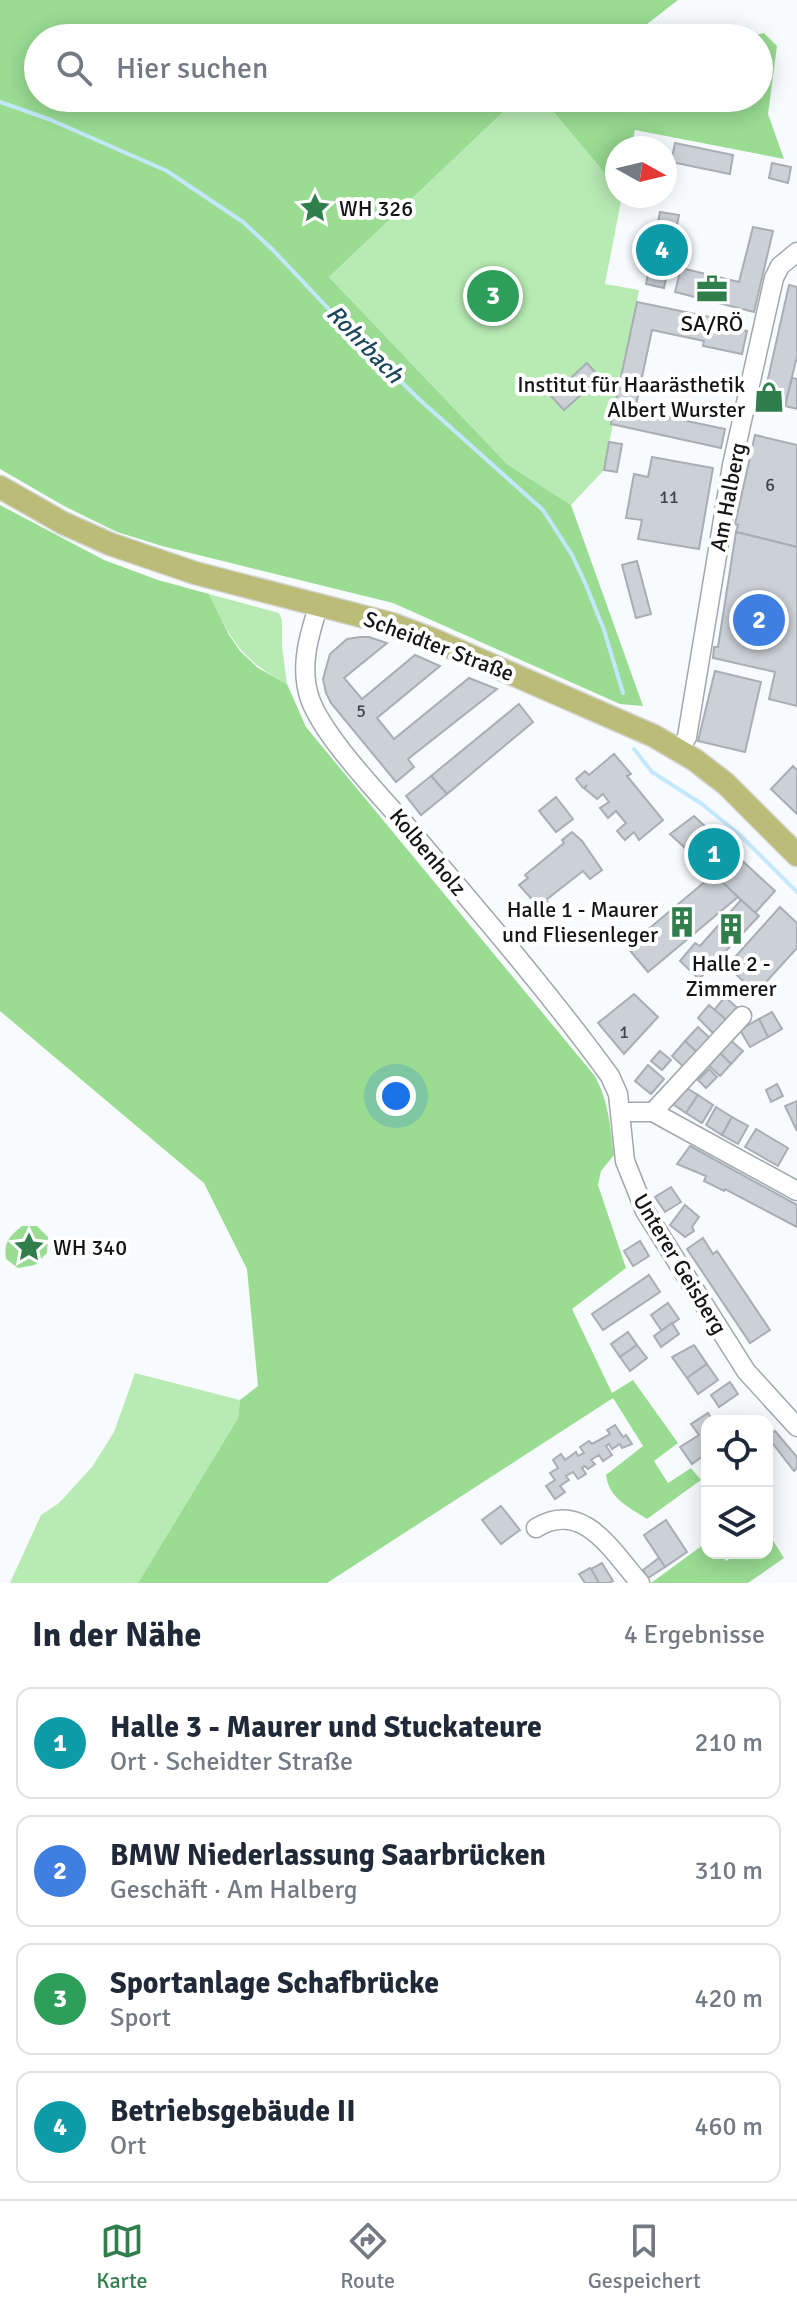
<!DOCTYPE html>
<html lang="de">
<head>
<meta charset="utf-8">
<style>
  :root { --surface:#fff; --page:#f2f2f3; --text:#1f2937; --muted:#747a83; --line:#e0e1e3; --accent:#317e4d }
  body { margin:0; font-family:Signika,sans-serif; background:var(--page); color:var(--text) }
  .controls { position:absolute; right:24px; bottom:24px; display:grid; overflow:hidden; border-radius:16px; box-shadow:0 4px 20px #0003 }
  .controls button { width:72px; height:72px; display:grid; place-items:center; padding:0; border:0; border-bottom:2px solid var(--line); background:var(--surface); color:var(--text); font:40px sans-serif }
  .compass { position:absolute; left:605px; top:136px; width:72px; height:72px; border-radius:50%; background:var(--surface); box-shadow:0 4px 20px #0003; rotate:98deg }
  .you { position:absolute; left:396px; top:1096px; width:28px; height:28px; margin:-20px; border:6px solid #fff; border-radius:50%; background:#1a73e8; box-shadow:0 0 0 12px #1a73e833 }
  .badge { display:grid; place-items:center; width:52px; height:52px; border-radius:50%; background:var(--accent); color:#fff; font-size:26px; font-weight:700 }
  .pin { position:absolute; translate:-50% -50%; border:4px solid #fff; box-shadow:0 2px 8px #0006 }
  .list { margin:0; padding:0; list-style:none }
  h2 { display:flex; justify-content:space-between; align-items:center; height:104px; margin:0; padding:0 32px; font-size:34px }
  h2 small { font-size:26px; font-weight:400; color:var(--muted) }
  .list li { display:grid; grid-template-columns:52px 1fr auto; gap:24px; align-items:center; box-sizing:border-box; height:112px; margin:0 16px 16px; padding:0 16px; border:2px solid var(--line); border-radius:16px }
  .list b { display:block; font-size:30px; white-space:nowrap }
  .list p { margin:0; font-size:26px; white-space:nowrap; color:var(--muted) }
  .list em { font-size:26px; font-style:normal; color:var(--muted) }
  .icon { flex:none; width:44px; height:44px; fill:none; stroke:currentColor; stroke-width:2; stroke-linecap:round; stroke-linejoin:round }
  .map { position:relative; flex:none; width:797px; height:1583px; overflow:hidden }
  .search { position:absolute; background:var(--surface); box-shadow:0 4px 20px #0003; left:24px; right:24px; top:24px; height:88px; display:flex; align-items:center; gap:20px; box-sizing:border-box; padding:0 28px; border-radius:44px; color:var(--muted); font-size:30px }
  .sheet { height:616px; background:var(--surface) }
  nav { display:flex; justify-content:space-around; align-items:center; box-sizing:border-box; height:112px; border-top:2px solid var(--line); background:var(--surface); font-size:22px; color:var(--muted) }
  nav a { display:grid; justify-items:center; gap:4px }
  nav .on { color:var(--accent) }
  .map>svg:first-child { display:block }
  .green { fill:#b8ebb3 }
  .forest { fill:#99dc92 }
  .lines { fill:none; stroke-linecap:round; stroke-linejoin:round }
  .stream { stroke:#c3e8fd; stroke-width:4 }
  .building { fill:#cbd1d6; stroke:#a8aeb2; stroke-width:2 }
  .minor-casing { stroke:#a1a7ab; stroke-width:21 }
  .major-casing { stroke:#d5d5d5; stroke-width:25 }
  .minor { stroke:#fff; stroke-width:18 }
  .major { stroke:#bbbc77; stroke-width:22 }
  .labels { text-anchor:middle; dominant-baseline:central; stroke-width:8; stroke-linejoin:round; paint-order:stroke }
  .number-label { font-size:18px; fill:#414446 }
  .poi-label { font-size:22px; fill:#131516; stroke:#fff; text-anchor:start }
  .street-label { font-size:22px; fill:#131516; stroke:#fff }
  .water-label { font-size:24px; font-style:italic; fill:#1b475d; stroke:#fff }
</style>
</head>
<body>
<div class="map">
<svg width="797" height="1583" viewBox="0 0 797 1583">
  <rect width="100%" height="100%" fill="#f8fbfe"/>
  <g class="green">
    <path d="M518,98H542L617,188V196H622L605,284L639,290L604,470L571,505L507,464L329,277Z"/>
    <path d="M209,594L279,613L282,620V646L287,684C241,659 231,641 209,594Z"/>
    <path d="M135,1373L240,1400L238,1418L138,1583H10L41,1515L59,1503L92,1467L114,1432Z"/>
  </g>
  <g class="forest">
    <path d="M0,0H678L646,25V38H38V98H518L329,277L507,464L571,505L643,706L620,704L393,603L162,546L117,532L64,506L0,469Z"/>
    <path d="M764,33L777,46L768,114L784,159L635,130L631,148H617V188L542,98H759V38H744Z"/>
    <path d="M0,505L104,560L158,580L209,594L229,635L240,651L258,668L287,684L306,727L594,1075C609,1101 610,1126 614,1155L601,1171L598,1185L626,1268L572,1309L612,1393L633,1380L678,1443L654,1461L668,1483L691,1468L701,1480L647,1519C629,1507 609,1499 606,1475L643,1446L613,1398L327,1583H138L238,1418L240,1400L258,1386L247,1269L204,1183L0,1011Z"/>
    <path d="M22,1226H37L48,1237L47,1253L35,1265L18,1268L6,1259C4,1241 9,1237 22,1226Z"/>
    <path d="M769,1534L784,1558L748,1583H651L707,1542V1553H721L726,1561L739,1553H767Z"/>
  </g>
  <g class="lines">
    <g class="stream">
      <path d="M0,102L51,120L167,171L243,222L273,250L355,337L420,400L543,510L572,555L586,585L604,630L623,693"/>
      <path d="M634,749L652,772L702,804L740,835L797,892"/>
    </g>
  </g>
  <g class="building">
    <path d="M675,143L733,155L730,174L671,162Z"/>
    <path d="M772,163L791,167L788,183L769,178Z"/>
    <path d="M660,212L679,215L664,288L646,284Z"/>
    <path d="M753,227L773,231L754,312L675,292L681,268L739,282Z"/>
    <path d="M789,285L797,287V356L785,406L763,401Z"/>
    <path d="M637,302L710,317L709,322L725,326L726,320L737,323L736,328L747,331L742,354L703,346L704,341L652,330L635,410L725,429L721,448L611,424Z"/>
    <path d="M587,363L600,378L564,410L551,396Z"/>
    <path d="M792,378L797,379V409L785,406Z"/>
    <path d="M755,435L797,445V547L736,532L738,525L735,524Z"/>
    <path d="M609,442L622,444L617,472L604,470Z"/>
    <path d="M652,457L713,468L699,549L638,539L642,520L626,518L634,474L648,477Z"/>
    <path d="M736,532L797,547V706L769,699L775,672L713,658L714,647H718Z"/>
    <path d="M637,561L651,614L636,618L622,565Z"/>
    <path d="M360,637H369L387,643L344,678L362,699L415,655L440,666L377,718L394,739L469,678L497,689L408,759L414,767L396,782L331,703L326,693L323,679L330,654L347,639Z"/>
    <path d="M715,671L761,682L745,752L698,741Z"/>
    <path d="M519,704L533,722L447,794L431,776Z"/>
    <path d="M614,754L631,774L627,776L663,820L639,840L634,832L625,840L617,831L626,823L616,811L608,818L600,808L609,802L603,794L597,799L585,789L586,786L583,788L576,779L585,771L589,775Z"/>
    <path d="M793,766L797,770V814L771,789Z"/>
    <path d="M431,776L447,794L421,815L406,796Z"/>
    <path d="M556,797L573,819L556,832L539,811Z"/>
    <path d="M694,816L775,891L755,913L670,834Z"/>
    <path d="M572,832L582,841L602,870L590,879L583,871L546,900L551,906L543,912L519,885L528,878L525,875L564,843L562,840Z"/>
    <path d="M714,874L738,897L648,972L627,947Z"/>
    <path d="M741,900L759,916L699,979L680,961L695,943L700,946Z"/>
    <path d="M780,907L797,923V948L756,993L727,966Z"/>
    <path d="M634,994L658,1017L624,1054L598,1023Z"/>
    <path d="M725,997L741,1011L730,1023L714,1010Z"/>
    <path d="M709,1005L730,1023L717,1037L698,1018Z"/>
    <path d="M772,1012L782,1029L768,1037L759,1019Z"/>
    <path d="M759,1019L768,1037L750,1047L740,1030Z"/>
    <path d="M698,1027L712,1040L699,1054L685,1041Z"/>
    <path d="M728,1038L743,1051L731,1064L717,1050Z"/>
    <path d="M685,1041L699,1054L686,1069L672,1056Z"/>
    <path d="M717,1050L731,1064L720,1076L705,1062Z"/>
    <path d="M660,1051L671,1060L662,1070L651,1061Z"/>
    <path d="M648,1065L664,1079L651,1094L635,1081Z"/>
    <path d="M709,1069L717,1077L706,1088L698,1080Z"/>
    <path d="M777,1084L783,1096L771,1102L766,1090Z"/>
    <path d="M682,1085L698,1095L686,1113L671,1103Z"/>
    <path d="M698,1095L713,1105L702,1123L686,1113Z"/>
    <path d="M797,1101V1131L785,1106Z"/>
    <path d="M716,1107L732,1117L722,1135L706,1125Z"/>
    <path d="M732,1117L748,1126L738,1144L722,1135Z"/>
    <path d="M756,1129L788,1148L778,1166L745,1147Z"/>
    <path d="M690,1146L797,1205V1227L725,1189L724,1191L704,1181L706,1176L677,1164Z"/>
    <path d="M671,1187L681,1202L665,1212L655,1197Z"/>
    <path d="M685,1205L699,1217L692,1227L694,1231L685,1237L670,1225Z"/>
    <path d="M703,1238L713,1254L717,1251L770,1330L750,1343L687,1249Z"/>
    <path d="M640,1241L649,1256L633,1266L624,1251Z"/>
    <path d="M649,1275L660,1292L603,1330L592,1314Z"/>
    <path d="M668,1303L679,1319L662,1331L651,1315Z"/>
    <path d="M672,1323L679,1334L661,1347L654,1336Z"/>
    <path d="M628,1332L637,1345L620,1357L611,1344Z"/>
    <path d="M637,1345L647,1358L630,1371L620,1357Z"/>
    <path d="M694,1345L707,1364L687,1378L672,1357Z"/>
    <path d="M707,1364L718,1380L698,1394L687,1378Z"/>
    <path d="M730,1382L738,1394L719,1407L711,1395Z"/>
    <path d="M708,1413L713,1421H707V1453L692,1464L680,1447L699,1435L691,1424Z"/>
    <path d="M615,1425L623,1437L626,1435L632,1444L622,1448L620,1444L612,1449L609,1444L606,1446L612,1455L603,1461L599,1455L591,1460L595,1464L588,1469L585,1466L582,1468L586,1474L578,1479L573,1472L566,1476L569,1480L560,1486L565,1492L555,1499L546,1486L555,1480L550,1473L558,1468L553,1460L561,1454L565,1460L576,1452L578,1456L584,1453L580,1447L589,1441L592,1444L603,1438L610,1434L607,1430Z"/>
    <path d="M775,1431L797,1457V1468L794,1471L767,1436Z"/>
    <path d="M501,1506L520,1530L501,1544L482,1520Z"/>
    <path d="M666,1520L687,1552L665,1567L644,1535Z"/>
    <path d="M659,1558L665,1567L648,1578L643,1570Z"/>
    <path d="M602,1563L613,1581L609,1583H599L591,1569Z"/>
    <path d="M590,1568L591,1569L599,1583H585L579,1574Z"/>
  </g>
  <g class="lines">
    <defs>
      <g id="minor">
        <path d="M319,604C309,635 299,667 310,699C324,738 382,797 410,830C478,910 548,991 610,1076L618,1094L625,1161L645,1211L746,1371L797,1427"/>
        <path d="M679,750L687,737L732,465L774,278L780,266L797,252"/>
        <path d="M621,1112H653L662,1117L797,1191"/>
        <path d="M653,1112L742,1016"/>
        <path d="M536,1528C583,1499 612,1551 640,1583"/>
      </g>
      <path id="major" d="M0,487L63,523L110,544L195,573L392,624L432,639L654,736L695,760L726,784L797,855"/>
    </defs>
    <use href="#minor" class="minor-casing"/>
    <use href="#major" class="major-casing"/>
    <use href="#minor" class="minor"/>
    <use href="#major" class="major"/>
  </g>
  <defs>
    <symbol id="sight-bare" viewBox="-9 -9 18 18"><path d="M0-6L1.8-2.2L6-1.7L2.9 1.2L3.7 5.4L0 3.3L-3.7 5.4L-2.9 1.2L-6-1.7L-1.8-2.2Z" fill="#317e4d" stroke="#fff" stroke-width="2.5" paint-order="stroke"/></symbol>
    <symbol id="office-bare" viewBox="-9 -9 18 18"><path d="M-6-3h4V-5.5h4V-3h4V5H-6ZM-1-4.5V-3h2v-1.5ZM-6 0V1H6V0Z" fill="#317e4d" stroke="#fff" stroke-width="2.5" paint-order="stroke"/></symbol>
    <symbol id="shop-bare" viewBox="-9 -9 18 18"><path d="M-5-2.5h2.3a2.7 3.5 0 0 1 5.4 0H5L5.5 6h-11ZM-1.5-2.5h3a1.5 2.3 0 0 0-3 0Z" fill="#317e4d" stroke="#fff" stroke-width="2.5" paint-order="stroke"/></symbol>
    <symbol id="building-bare" viewBox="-9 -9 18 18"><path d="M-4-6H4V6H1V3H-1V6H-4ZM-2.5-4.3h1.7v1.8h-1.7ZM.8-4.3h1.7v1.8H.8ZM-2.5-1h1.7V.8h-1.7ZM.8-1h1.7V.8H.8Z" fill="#317e4d" stroke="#fff" stroke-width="2.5" paint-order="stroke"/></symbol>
  </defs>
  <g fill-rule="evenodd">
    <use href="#sight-bare" x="293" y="186" width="44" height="44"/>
    <use href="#office-bare" x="690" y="267" width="44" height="44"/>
    <use href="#shop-bare" x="747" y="375" width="44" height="44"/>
    <use href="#building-bare" x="660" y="900" width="44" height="44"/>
    <use href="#building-bare" x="709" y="907" width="44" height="44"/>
    <use href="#sight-bare" x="7" y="1225" width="44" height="44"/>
  </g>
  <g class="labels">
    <g class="number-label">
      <text x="770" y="485">6</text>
      <text x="669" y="497">11</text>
      <text x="361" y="711">5</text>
      <text x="624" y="1032">1</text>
    </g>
    <g class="poi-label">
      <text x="339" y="208">WH 326</text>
      <text x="712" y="323" text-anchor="middle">SA/RÖ</text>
      <text x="745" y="384" text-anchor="end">Institut für Haarästhetik<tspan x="745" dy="25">Albert Wurster</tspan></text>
      <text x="658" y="909" text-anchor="end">Halle 1 - Maurer<tspan x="658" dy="25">und Fliesenleger</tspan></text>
      <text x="731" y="963" text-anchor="middle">Halle 2 -<tspan x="731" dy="25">Zimmerer</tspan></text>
      <text x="53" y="1247">WH 340</text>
    </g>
    <g class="street-label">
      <text transform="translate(728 497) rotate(-79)">Am Halberg</text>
      <text transform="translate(439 646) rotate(21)">Scheidter Straße</text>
      <text transform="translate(428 852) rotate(50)">Kolbenholz</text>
      <text transform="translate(680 1264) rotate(59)">Unterer Geisberg</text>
    </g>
    <g class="water-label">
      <text transform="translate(365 344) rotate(46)">Rohrbach</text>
    </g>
  </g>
</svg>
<div class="controls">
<button><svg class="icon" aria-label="locate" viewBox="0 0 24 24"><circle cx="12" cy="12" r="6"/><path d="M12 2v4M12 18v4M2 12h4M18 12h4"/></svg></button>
<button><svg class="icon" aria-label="layers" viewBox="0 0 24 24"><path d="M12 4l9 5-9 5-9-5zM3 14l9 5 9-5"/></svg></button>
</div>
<svg class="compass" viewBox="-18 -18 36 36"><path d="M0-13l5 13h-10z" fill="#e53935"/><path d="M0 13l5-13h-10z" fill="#747a83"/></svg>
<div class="you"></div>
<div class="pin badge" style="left:714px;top:854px;background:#0f9aa8">1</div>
<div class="pin badge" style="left:759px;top:620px;background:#3f7fe0">2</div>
<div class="pin badge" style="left:493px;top:296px;background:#2e9e5b">3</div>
<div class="pin badge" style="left:662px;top:250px;background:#0f9aa8">4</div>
<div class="search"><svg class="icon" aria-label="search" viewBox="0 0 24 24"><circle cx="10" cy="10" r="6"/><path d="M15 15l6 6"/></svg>Hier suchen</div>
</div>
<section class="sheet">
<h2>In der Nähe<small>4 Ergebnisse</small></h2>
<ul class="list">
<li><span class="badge" style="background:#0f9aa8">1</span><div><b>Halle 3 - Maurer und Stuckateure</b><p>Ort · Scheidter Straße</p></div><em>210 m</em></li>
<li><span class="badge" style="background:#3f7fe0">2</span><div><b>BMW Niederlassung Saarbrücken</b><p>Geschäft · Am Halberg</p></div><em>310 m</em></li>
<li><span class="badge" style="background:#2e9e5b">3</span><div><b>Sportanlage Schafbrücke</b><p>Sport</p></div><em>420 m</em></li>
<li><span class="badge" style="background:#0f9aa8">4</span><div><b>Betriebsgebäude II</b><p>Ort</p></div><em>460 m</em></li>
</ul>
</section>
<nav>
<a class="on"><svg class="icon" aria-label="map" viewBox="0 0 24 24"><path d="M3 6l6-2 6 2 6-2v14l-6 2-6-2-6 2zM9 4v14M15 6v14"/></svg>Karte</a>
<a><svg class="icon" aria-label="directions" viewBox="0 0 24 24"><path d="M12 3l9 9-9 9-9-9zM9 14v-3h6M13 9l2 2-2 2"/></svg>Route</a>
<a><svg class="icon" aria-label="saved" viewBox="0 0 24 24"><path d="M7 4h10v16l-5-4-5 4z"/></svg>Gespeichert</a>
</nav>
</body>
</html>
